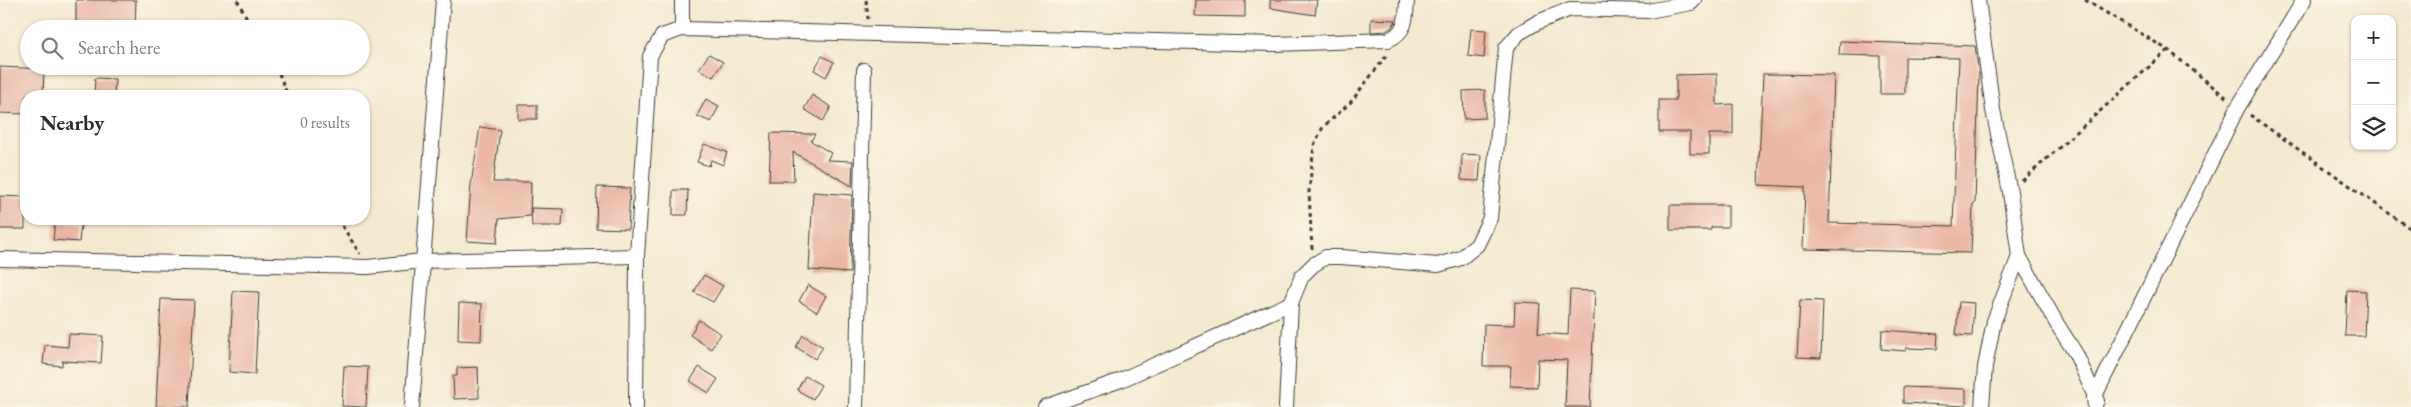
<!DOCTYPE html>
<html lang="en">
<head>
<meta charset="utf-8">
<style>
  :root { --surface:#fff; --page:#f7f7f7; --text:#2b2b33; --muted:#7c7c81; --line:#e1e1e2 }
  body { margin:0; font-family:"EB Garamond",serif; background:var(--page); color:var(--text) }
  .controls { position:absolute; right:15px; top:15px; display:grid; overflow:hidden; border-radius:10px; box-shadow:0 1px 4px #0004 }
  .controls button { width:45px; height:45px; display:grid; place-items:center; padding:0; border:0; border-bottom:1px solid var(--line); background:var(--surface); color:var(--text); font:25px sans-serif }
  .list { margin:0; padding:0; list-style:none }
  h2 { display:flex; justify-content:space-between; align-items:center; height:65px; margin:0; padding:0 20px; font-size:21px }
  h2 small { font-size:16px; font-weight:400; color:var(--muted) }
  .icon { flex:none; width:28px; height:28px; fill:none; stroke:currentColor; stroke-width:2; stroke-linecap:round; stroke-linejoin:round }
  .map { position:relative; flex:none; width:2411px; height:407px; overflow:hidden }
  .search { position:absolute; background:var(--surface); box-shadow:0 1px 4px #0004; left:20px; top:20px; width:350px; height:55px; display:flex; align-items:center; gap:12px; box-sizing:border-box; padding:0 18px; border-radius:28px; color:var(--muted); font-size:19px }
  .panel { position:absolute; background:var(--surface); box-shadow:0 1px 4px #0004; left:20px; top:90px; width:350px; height:135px; border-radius:20px }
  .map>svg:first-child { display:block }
  .building { fill:#eab7a6 }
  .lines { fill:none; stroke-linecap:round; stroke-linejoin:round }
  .street-casing { stroke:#3c3b37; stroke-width:16 }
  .path { stroke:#3c3b37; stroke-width:3; stroke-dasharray:4 4; stroke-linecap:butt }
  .street { stroke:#fff; stroke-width:14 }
</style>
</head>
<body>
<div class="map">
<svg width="2411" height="407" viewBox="0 0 2411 407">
  <rect width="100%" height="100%" fill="#fcf5e5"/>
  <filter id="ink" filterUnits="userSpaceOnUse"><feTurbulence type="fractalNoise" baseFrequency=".02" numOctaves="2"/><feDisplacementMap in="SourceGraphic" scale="10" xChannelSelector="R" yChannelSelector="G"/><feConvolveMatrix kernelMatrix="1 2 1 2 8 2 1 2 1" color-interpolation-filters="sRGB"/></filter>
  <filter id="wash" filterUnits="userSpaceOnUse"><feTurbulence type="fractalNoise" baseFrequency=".0096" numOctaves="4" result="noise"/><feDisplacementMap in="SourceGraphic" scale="20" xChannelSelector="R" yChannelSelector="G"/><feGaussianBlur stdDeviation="1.12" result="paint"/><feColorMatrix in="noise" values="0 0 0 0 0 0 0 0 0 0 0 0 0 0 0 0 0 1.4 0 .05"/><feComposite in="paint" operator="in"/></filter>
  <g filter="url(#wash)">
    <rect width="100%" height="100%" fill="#f4e9cf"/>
    <g id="blocks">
      <g class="building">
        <path d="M76,0H136L135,29H76Z"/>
        <path d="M1196,0H1245V17L1195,16Z"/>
        <path d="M1270,0H1317L1315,15L1270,8Z"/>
        <path d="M1371,19L1396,20L1392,27L1386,31L1373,32H1371Z"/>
        <path d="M1471,29L1486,30L1484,58L1468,56Z"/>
        <path d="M1840,41L1975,46L1979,75L1975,204H1973L1971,253L1803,249L1805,187L1758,185L1763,74L1834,75L1829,223L1953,226L1959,58L1905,57V94H1880V56L1839,55Z"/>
        <path d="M709,54L723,62L713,77L699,69Z"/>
        <path d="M822,56L834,62L826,77L814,70Z"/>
        <path d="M0,67L44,69L43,96H26V114L0,113Z"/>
        <path d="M1717,74V105L1733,104V134H1709V154H1690V132H1659V100H1676V75Z"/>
        <path d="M95,78L115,79L114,96H94Z"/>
        <path d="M1485,90V118L1464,119L1463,91Z"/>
        <path d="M812,95L831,107L823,121L804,109Z"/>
        <path d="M706,99L719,106L711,122L697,116Z"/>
        <rect x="518" y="105" width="19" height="14"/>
        <path d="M480,127L500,130L493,182H531L530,216L499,219L497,243L467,241L471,184Z"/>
        <path d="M771,133L815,134L811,141L831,153L827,160L853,161L852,186L793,152L794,181H769Z"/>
        <path d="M704,144L727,152L723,165L711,160L709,166L697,162Z"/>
        <path d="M1462,154L1481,155L1479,181L1461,180Z"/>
        <path d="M597,187L630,188L628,229L596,228Z"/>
        <path d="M673,190H688L687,215H673Z"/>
        <path d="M813,192L852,195L850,273L809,270Z"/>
        <path d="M0,196L25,197V229H0Z"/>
        <path d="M1670,205H1728V227H1711V230H1670Z"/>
        <path d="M531,208L563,209L562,226H532Z"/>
        <path d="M55,222L81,225L79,242L53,240Z"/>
        <path d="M704,275L723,286L713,302L694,292Z"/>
        <path d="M808,285L826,296L817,312L799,301Z"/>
        <path d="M1570,290L1595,291L1590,407H1565L1567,360L1538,359L1537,387L1510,386L1511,366H1483L1484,324L1514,325L1515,302L1540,303L1538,333L1568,335Z"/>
        <path d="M2347,290L2366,291L2364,336H2345Z"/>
        <path d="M233,291L259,292L255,374L229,372Z"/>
        <path d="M161,299L194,300L189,407H156Z"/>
        <path d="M1800,300L1823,301L1821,358L1797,357Z"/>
        <path d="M1959,302L1974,303L1972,336L1956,335Z"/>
        <path d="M459,303L482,304L481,341L458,340Z"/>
        <path d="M699,320L721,334L711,349L690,335Z"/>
        <path d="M1882,330L1938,334L1937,349L1906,348V351L1881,349Z"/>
        <path d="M69,334L103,336L101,363L62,361V366L43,364L45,345L68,347Z"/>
        <path d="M803,335L823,347L815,359L796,347Z"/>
        <path d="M344,366L368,367L366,407L342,406Z"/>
        <path d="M478,367L479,398L454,399L453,376H457V368Z"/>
        <path d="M699,367L718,379L709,393L690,381Z"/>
        <path d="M805,376L821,385L813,399L797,390Z"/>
        <path d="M1903,387L1966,389V406L1903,403Z"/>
      </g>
    </g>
  </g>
  <g filter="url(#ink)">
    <use href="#blocks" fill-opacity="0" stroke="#3c3b37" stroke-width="1"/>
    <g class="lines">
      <defs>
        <g id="street">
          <path d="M1978,0L1993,110L2010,192L2019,256L2057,324L2076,354L2097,401"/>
          <path d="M682,29V0"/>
          <path d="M0,259L368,267L422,261L637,256"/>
          <path d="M412,407L443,0"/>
          <path d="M636,407L637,256L650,56L662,36L682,29L1274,44L1388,40C1407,32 1406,18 1407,0"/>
          <path d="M856,407L864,70"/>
          <path d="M1045,407L1121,380L1291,303"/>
          <path d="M1286,407L1291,303L1302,276L1313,265L1326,257H1341L1438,265L1461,258L1477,245L1490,218L1506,48L1519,33L1538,22L1570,9L1648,11L1691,3L1694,0"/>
          <path d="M1982,407L1985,367L1994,321L2019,256"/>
          <path d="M2095,407L2094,398L2238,107L2304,0"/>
        </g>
      </defs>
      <use href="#street" class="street-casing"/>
      <g class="path">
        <path d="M237,0L253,29"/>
        <path d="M866,0L868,19"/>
        <path d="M2085,0L2168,50L2227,98"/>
        <path d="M276,66L288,96"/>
        <path d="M2250,115L2411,229"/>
        <path d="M2022,181L2168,50"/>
        <path d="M338,219L360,254"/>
        <path d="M1312,249L1309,192L1314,145L1323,127L1350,103L1387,55"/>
      </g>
      <use href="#street" class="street"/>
    </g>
  </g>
</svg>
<div class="controls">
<button>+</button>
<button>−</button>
<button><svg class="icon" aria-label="layers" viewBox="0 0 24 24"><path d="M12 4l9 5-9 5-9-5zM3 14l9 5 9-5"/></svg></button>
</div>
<div class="search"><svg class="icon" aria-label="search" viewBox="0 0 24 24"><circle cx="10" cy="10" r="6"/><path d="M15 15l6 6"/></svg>Search here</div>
<section class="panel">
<h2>Nearby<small>0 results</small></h2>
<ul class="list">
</ul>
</section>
</div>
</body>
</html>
